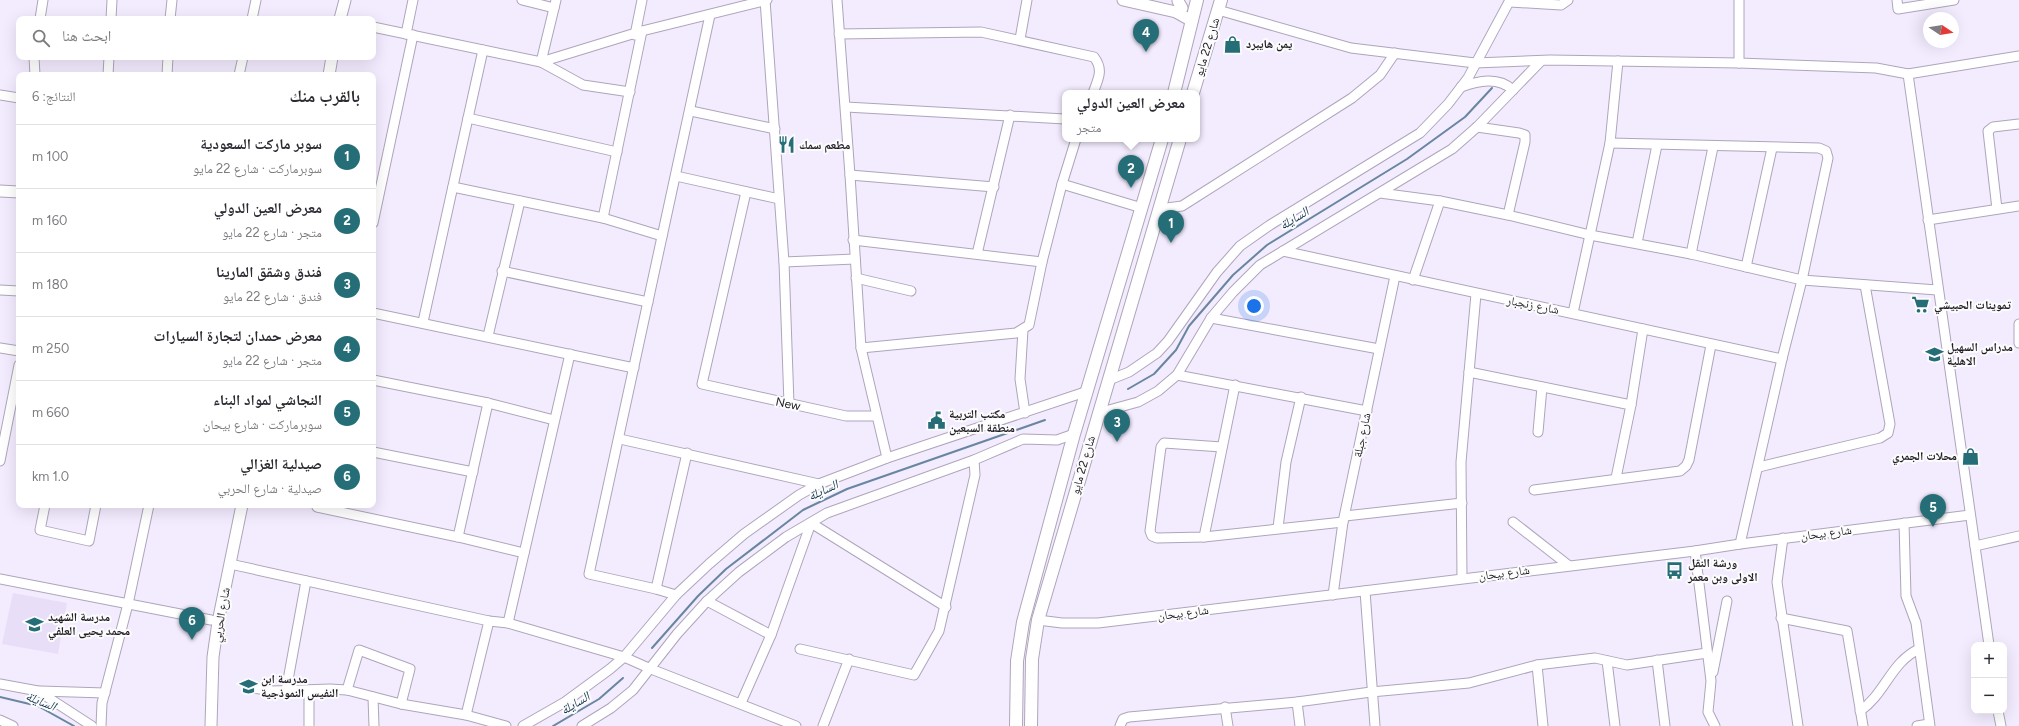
<!DOCTYPE html>
<html lang="ar">
<head>
<meta charset="utf-8">
<style>
  :root { --surface:#fff; --page:#f2f2f3; --text:#2b2b33; --muted:#7c7c81; --line:#e1e1e2; --accent:#256e78 }
  body { margin:0; font-family:Figtree,"Noto Naskh Arabic",sans-serif; background:var(--page); color:var(--text); direction:rtl }
  .controls { position:absolute; right:12px; bottom:12px; display:grid; overflow:hidden; border-radius:8px; box-shadow:0 4px 16px #0002 }
  .controls button { width:36px; height:36px; display:grid; place-items:center; padding:0; border:0; border-bottom:1px solid var(--line); background:var(--surface); color:var(--text); font:20px sans-serif }
  .compass { position:absolute; left:1923px; top:12px; width:36px; height:36px; border-radius:50%; background:var(--surface); box-shadow:0 4px 16px #0002; rotate:102deg }
  .you { position:absolute; left:1254px; top:306px; width:14px; height:14px; margin:-10px; border:3px solid #fff; border-radius:50%; background:#1a73e8; box-shadow:0 0 0 6px #1a73e833 }
  .badge { display:grid; place-items:center; width:26px; height:26px; border-radius:50%; background:var(--accent); color:#fff; font-size:13px; font-weight:700 }
  .pin { position:absolute; translate:-50% -33px; filter:drop-shadow(0 1px 2px #0008) }
  .pin::after { content:''; position:absolute; top:21px; width:14px; height:12px; background:inherit; clip-path:polygon(0 0,100% 0,50% 100%) }
  .popup { position:absolute; left:1062px; top:90px; width:138px; height:52px; box-sizing:border-box; display:grid; place-content:center; border-radius:8px; background:var(--surface); filter:drop-shadow(0 1px 3px #0005); font-size:13px; white-space:nowrap; color:var(--muted) }
  .popup b { font-size:15px; color:var(--text) }
  .popup::after { content:''; position:absolute; left:50%; top:100%; margin-left:-8px; border:8px solid transparent; border-top-color:var(--surface) }
  .list { margin:0; padding:0; list-style:none }
  h2 { display:flex; justify-content:space-between; align-items:center; height:52px; margin:0; padding:0 16px; font-size:17px }
  h2 small { font-size:13px; font-weight:400; color:var(--muted) }
  .list li { display:grid; grid-template-columns:26px 1fr auto; gap:12px; align-items:center; box-sizing:border-box; height:64px; padding:0 16px; border-top:1px solid var(--line) }
  .list b { display:block; font-size:15px; white-space:nowrap }
  .list p { margin:0; font-size:13px; white-space:nowrap; color:var(--muted) }
  .list em { font-size:13px; font-style:normal; color:var(--muted) }
  .icon { flex:none; width:22px; height:22px; fill:none; stroke:currentColor; stroke-width:2; stroke-linecap:round; stroke-linejoin:round }
  .map { position:relative; flex:none; width:2019px; height:726px; overflow:hidden; direction:ltr }
  .search { position:absolute; background:var(--surface); box-shadow:0 4px 16px #0002; left:16px; top:16px; width:360px; height:44px; display:flex; align-items:center; gap:10px; box-sizing:border-box; padding:0 14px; border-radius:8px; color:var(--muted); font-size:15px }
  .panel { position:absolute; background:var(--surface); box-shadow:0 4px 16px #0002; left:16px; top:72px; width:360px; height:436px; border-radius:8px; direction:rtl }
  .map>svg:first-child { display:block }
  .built { fill:#e9def7 }
  .lines { fill:none; stroke-linecap:round; stroke-linejoin:round }
  .stream { stroke:#6886a0; stroke-width:2 }
  .minor-casing { stroke:#afa5bb; stroke-width:11 }
  .tertiary-casing { stroke:#afa5bb; stroke-width:13 }
  .secondary-casing { stroke:#afa5bb; stroke-width:14 }
  .minor { stroke:#fff; stroke-width:9 }
  .tertiary { stroke:#fff; stroke-width:11 }
  .secondary { stroke:#fff; stroke-width:12 }
  .labels { text-anchor:middle; dominant-baseline:central; stroke-width:4; stroke-linejoin:round; paint-order:stroke }
  .poi-label { font-size:12px; font-weight:bold; fill:#201c24; stroke:#fcfcfc; text-anchor:start }
  .street-label { font-size:12px; fill:#201c24; stroke:#fcfcfc }
  .water-label { font-size:13px; font-style:italic; fill:#12364e; stroke:#fcfcfc }
</style>
</head>
<body>
<div class="map">
<svg width="2019" height="726" viewBox="0 0 2019 726">
  <rect width="100%" height="100%" fill="#f3ebfe"/>
  <path class="built" d="M13,593L67,603L58,654L2,644Z"/>
  <g class="lines">
    <g class="stream">
      <path d="M1128,389L1154,374L1176,350L1189,326L1233,275L1267,245L1407,159L1465,117L1492,88"/>
      <path d="M652,648L698,596L726,569L803,510L847,489L1045,420"/>
      <path d="M0,697L38,706L74,726"/>
      <path d="M553,726L599,699L623,678"/>
    </g>
    <defs>
      <g id="minor">
        <path d="M522,0L554,8"/>
        <path d="M765,0L784,262L789,404"/>
        <path d="M837,0L850,175L861,348L887,458"/>
        <path d="M1897,0L1898,9L1954,0"/>
        <path d="M1510,2L1561,5L1568,0"/>
        <path d="M1218,10L1351,48L1475,63L1550,60L1739,63L1876,68L1908,74L2019,56"/>
        <path d="M40,19L43,0"/>
        <path d="M111,19L112,0"/>
        <path d="M170,19L172,0"/>
        <path d="M252,19L256,0"/>
        <path d="M373,27L541,62L583,85L630,92"/>
        <path d="M406,34L413,0"/>
        <path d="M839,34L981,32L1094,57C1104,70 1098,79 1093,93"/>
        <path d="M635,35L642,0"/>
        <path d="M1020,39L1027,0"/>
        <path d="M34,57L35,75"/>
        <path d="M541,62L642,31L767,0"/>
        <path d="M541,62L556,0"/>
        <path d="M1739,63V0"/>
        <path d="M1908,74L1989,645"/>
        <path d="M108,75L109,57"/>
        <path d="M167,75L168,57"/>
        <path d="M239,75L243,57"/>
        <path d="M1461,87C1478,81 1498,76 1513,90"/>
        <path d="M0,95L19,98"/>
        <path d="M846,107L1065,119"/>
        <path d="M691,111L775,129"/>
        <path d="M468,118L617,152"/>
        <path d="M1477,127L1519,133L1525,135V142L1508,215"/>
        <path d="M1610,143L1819,148L1826,151L1828,158L1802,280L1782,359L1740,544"/>
        <path d="M850,175L994,187"/>
        <path d="M676,176L779,199"/>
        <path d="M1062,184L1142,208"/>
        <path d="M453,187L603,218L662,236"/>
        <path d="M746,192L702,384L846,416H876"/>
        <path d="M1380,193L1440,201L1508,215L1590,235L1691,254L1802,280L1937,290"/>
        <path d="M1159,209L1182,206L1352,98L1380,75L1395,53"/>
        <path d="M1997,209L1988,131L1993,127L2019,124"/>
        <path d="M603,218L642,31"/>
        <path d="M1928,220L2019,206"/>
        <path d="M373,223L413,35"/>
        <path d="M853,240L1042,262"/>
        <path d="M1637,243L1657,145"/>
        <path d="M1283,251L1782,359"/>
        <path d="M977,254L1010,115"/>
        <path d="M1691,254L1713,147"/>
        <path d="M784,262L855,259"/>
        <path d="M1746,267L1772,148"/>
        <path d="M502,271L648,302"/>
        <path d="M856,278L911,291"/>
        <path d="M1413,280L1440,201"/>
        <path d="M0,290L19,291"/>
        <path d="M373,313L634,368"/>
        <path d="M1573,313L1610,143L1618,61"/>
        <path d="M1211,318L1379,349"/>
        <path d="M423,322L483,50"/>
        <path d="M2019,324V343"/>
        <path d="M1023,330L1020,379L1025,413"/>
        <path d="M488,336L520,201"/>
        <path d="M0,348L19,351"/>
        <path d="M861,348L1016,333L1029,325L1042,262L1062,184L1076,139"/>
        <path d="M1469,372L1631,405"/>
        <path d="M1177,375L1367,411"/>
        <path d="M373,380L488,403L554,420"/>
        <path d="M1109,380L1129,372L1157,353L1168,341L1217,272L1240,246L1270,225L1420,133L1448,104L1468,78L1510,0"/>
        <path d="M1098,413L1138,402L1158,391L1177,375L1211,318L1233,292L1260,265L1452,149L1477,127L1541,61"/>
        <path d="M1538,432L1542,387"/>
        <path d="M620,439L819,484"/>
        <path d="M1222,447L1164,443L1161,447L1150,531L1152,536L1157,538L1204,537L1343,522"/>
        <path d="M373,452L473,472"/>
        <path d="M0,461L19,365"/>
        <path d="M1759,467L1880,438L1888,433L1890,424L1865,285"/>
        <path d="M1616,478L1631,405L1643,329"/>
        <path d="M1534,490L1680,471L1686,466L1689,460L1711,345"/>
        <path d="M45,505L40,530L89,541L96,505"/>
        <path d="M317,505V507L458,537L524,553"/>
        <path d="M1345,516L1462,503"/>
        <path d="M1513,522L1568,565"/>
        <path d="M1904,523L1906,596L1916,623L1930,726"/>
        <path d="M1278,528L1286,462L1301,397"/>
        <path d="M458,537L488,403"/>
        <path d="M1204,537L1235,385"/>
        <path d="M1783,538L1777,582L1798,726"/>
        <path d="M1975,546L2019,536"/>
        <path d="M1695,551L1711,681L1708,712L1715,726"/>
        <path d="M230,564L489,621L508,623L624,657L651,669L796,726"/>
        <path d="M1462,578L1461,462L1476,294"/>
        <path d="M0,579L211,620"/>
        <path d="M656,589L687,453"/>
        <path d="M1365,591L1375,726"/>
        <path d="M676,595L656,589L589,574L710,15"/>
        <path d="M1333,595L1343,522L1395,276"/>
        <path d="M707,601L771,635"/>
        <path d="M1781,618L1847,631L1863,726"/>
        <path d="M1038,620L1062,623H1098L1695,551L1740,544L1970,515"/>
        <path d="M508,623L570,354"/>
        <path d="M800,649L914,675L939,631L975,475L974,460"/>
        <path d="M1657,660L1665,726"/>
        <path d="M1607,661L1615,726"/>
        <path d="M1537,665L1543,726"/>
        <path d="M1713,672L1727,601"/>
        <path d="M0,684L38,691L92,726"/>
        <path d="M253,688L273,691L330,689L347,690L401,704L466,715L506,726"/>
        <path d="M347,690L359,650L410,669L401,704"/>
        <path d="M40,691L105,693"/>
        <path d="M286,691L306,581"/>
        <path d="M373,697L374,726"/>
        <path d="M1297,702L1300,726"/>
        <path d="M741,703L771,635L811,523L946,607"/>
        <path d="M1225,707L1228,726"/>
        <path d="M1860,711C1885,694 1891,662 1919,649"/>
        <path d="M1998,711L2001,726"/>
        <path d="M466,715L489,621"/>
        <path d="M0,720L13,726"/>
        <path d="M101,726L102,703L128,604L149,505"/>
        <path d="M309,726V691"/>
        <path d="M523,726L565,702L610,669L624,657L676,595L709,564L744,534L799,495L819,484L887,458L1088,391"/>
        <path d="M582,726L611,708L633,690L677,634L707,601L739,572L786,537L827,513L974,460L1023,439L1057,440L1074,434"/>
        <path d="M823,726L849,659"/>
        <path d="M1120,726L1123,719L1129,717L1297,702L1371,692L1469,683L1537,665L1595,658L1627,665L1707,653"/>
        <path d="M1917,726L1929,724"/>
      </g>
      <g id="tertiary">
        <path d="M1123,0L1176,12L1192,21"/>
        <path d="M1176,12L1182,8L1178,1"/>
        <path d="M340,19L345,0"/>
        <path d="M329,75L332,57"/>
        <path d="M0,191L19,192"/>
        <path d="M211,726L213,657L218,622L242,505"/>
      </g>
      <g id="secondary">
        <path d="M1174,93L1197,0"/>
        <path d="M1193,93L1221,0"/>
        <path d="M1016,726L1017,661L1023,622L1074,434L1162,139"/>
        <path d="M1031,726L1032,659L1038,620L1180,139"/>
      </g>
    </defs>
    <use href="#minor" class="minor-casing"/>
    <use href="#tertiary" class="tertiary-casing"/>
    <use href="#secondary" class="secondary-casing"/>
    <use href="#minor" class="minor"/>
    <use href="#tertiary" class="tertiary"/>
    <use href="#secondary" class="secondary"/>
  </g>
  <defs>
    <symbol id="shop-bare" viewBox="-9 -9 18 18"><path d="M-5-2.5h2.3a2.7 3.5 0 0 1 5.4 0H5L5.5 6h-11ZM-1.5-2.5h3a1.5 2.3 0 0 0-3 0Z" fill="#256e78" stroke="#fcfcfc" stroke-width="2.5" paint-order="stroke"/></symbol>
    <symbol id="restaurant-bare" viewBox="-9 -9 18 18"><path d="M-5-6h1v4h1v-4h1v4h1v-4h1v5L-1.5 .5V6h-2V.5L-5-1ZM5-6V6H3V1.5H1.5Q1.5-4 5-6Z" fill="#256e78" stroke="#fcfcfc" stroke-width="2.5" paint-order="stroke"/></symbol>
    <symbol id="supermarket-bare" viewBox="-9 -9 18 18"><path d="M-6-5.5h2.5l.6 2H6L4.5 2H-2.5L-4.4-4H-6ZM-1.5 3.2a1.3 1.3 0 1 0 .1 0ZM3 3.2a1.3 1.3 0 1 0 .1 0Z" fill="#256e78" stroke="#fcfcfc" stroke-width="2.5" paint-order="stroke"/></symbol>
    <symbol id="school-bare" viewBox="-9 -9 18 18"><path d="M0-5L7-2L0 1L-7-2ZM-4 1L0 2.5L4 1V4Q0 6-4 4Z" fill="#256e78" stroke="#fcfcfc" stroke-width="2.5" paint-order="stroke"/></symbol>
    <symbol id="civic-bare" viewBox="-9 -9 18 18"><path d="M-.6-6.5H3V-4.5H.6V-3L4-1V1h2V6H-6V1h2V-1L-.6-3ZM-1.2 2.5V6h2.4V2.5Z" fill="#256e78" stroke="#fcfcfc" stroke-width="2.5" paint-order="stroke"/></symbol>
    <symbol id="bus-bare" viewBox="-9 -9 18 18"><path d="M-5-6H5V4H4V6H2V4H-2V6H-4V4H-5ZM-3.5-4V0h7V-4ZM-3.5 1.2v1.5H-2V1.2ZM2 1.2v1.5H3.5V1.2Z" fill="#256e78" stroke="#fcfcfc" stroke-width="2.5" paint-order="stroke"/></symbol>
  </defs>
  <g fill-rule="evenodd">
    <use href="#shop-bare" x="1220" y="32" width="25" height="25"/>
    <use href="#restaurant-bare" x="774" y="132" width="25" height="25"/>
    <use href="#supermarket-bare" x="1908" y="292" width="25" height="25"/>
    <use href="#school-bare" x="1922" y="342" width="25" height="25"/>
    <use href="#civic-bare" x="924" y="408" width="25" height="25"/>
    <use href="#shop-bare" x="1958" y="444" width="25" height="25"/>
    <use href="#bus-bare" x="1662" y="558" width="25" height="25"/>
    <use href="#school-bare" x="22" y="612" width="25" height="25"/>
    <use href="#school-bare" x="236" y="674" width="25" height="25"/>
  </g>
  <g class="labels">
    <g class="poi-label">
      <text x="1246" y="44">يمن هايبرد</text>
      <text x="799" y="145">مطعم سمك</text>
      <text x="1934" y="305">تموينات الحبيشي</text>
      <text x="1947" y="347">مدراس السهيل<tspan x="1947" dy="14">الاهلية</tspan></text>
      <text x="949" y="414">مكتب التربية<tspan x="949" dy="14">منطقة السبعين</tspan></text>
      <text x="1957" y="456" text-anchor="end">محلات الجمري</text>
      <text x="1688" y="563">ورشة النقل<tspan x="1688" dy="14">الاولى وبن معمر</tspan></text>
      <text x="48" y="617">مدرسة الشهيد<tspan x="48" dy="14">محمد يحيى العلفي</tspan></text>
      <text x="261" y="679">مدرسة ابن<tspan x="261" dy="14">النفيس النموذجية</tspan></text>
    </g>
    <g class="street-label">
      <text transform="translate(1207 47) rotate(-73)">شارع 22 مايو</text>
      <text transform="translate(1533 305) rotate(11)">شارع زنجبار</text>
      <text transform="translate(788 404) rotate(12)">New</text>
      <text transform="translate(1362 435) rotate(-78)">شارع جبلة</text>
      <text transform="translate(1083 465) rotate(-74)">شارع 22 مايو</text>
      <text transform="translate(1826 533) rotate(-7)">شارع بيحان</text>
      <text transform="translate(1504 573) rotate(-7)">شارع بيحان</text>
      <text transform="translate(1183 613) rotate(-7)">شارع بيحان</text>
      <text transform="translate(221 615) rotate(-80)">شارع الحربي</text>
    </g>
    <g class="water-label">
      <text transform="translate(1294 218) rotate(-31)">السايلة</text>
      <text transform="translate(823 490) rotate(-25)">السايلة</text>
      <text transform="translate(41 701) rotate(22)">السايلة</text>
      <text transform="translate(575 703) rotate(-31)">السايلة</text>
    </g>
  </g>
</svg>
<div class="controls">
<button>+</button>
<button>−</button>
</div>
<svg class="compass" viewBox="-18 -18 36 36"><path d="M0-13l5 13h-10z" fill="#e53935"/><path d="M0 13l5-13h-10z" fill="#7c7c81"/></svg>
<div class="you"></div>
<div class="pin badge" style="left:1171px;top:243px">1</div>
<div class="pin badge" style="left:1131px;top:188px">2</div>
<div class="popup"><b>معرض العين الدولي</b>متجر</div>
<div class="pin badge" style="left:1117px;top:442px">3</div>
<div class="pin badge" style="left:1146px;top:52px">4</div>
<div class="pin badge" style="left:1933px;top:527px">5</div>
<div class="pin badge" style="left:192px;top:640px">6</div>
<div class="search"><svg class="icon" aria-label="search" viewBox="0 0 24 24"><circle cx="10" cy="10" r="6"/><path d="M15 15l6 6"/></svg>ابحث هنا</div>
<section class="panel">
<h2>بالقرب منك<small>النتائج: 6</small></h2>
<ul class="list">
<li><span class="badge">1</span><div><b>سوبر ماركت السعودية</b><p>سوبرماركت · شارع 22 مايو</p></div><em>100 m</em></li>
<li><span class="badge">2</span><div><b>معرض العين الدولي</b><p>متجر · شارع 22 مايو</p></div><em>160 m</em></li>
<li><span class="badge">3</span><div><b>فندق وشقق المارينا</b><p>فندق · شارع 22 مايو</p></div><em>180 m</em></li>
<li><span class="badge">4</span><div><b>معرض حمدان لتجارة السيارات</b><p>متجر · شارع 22 مايو</p></div><em>250 m</em></li>
<li><span class="badge">5</span><div><b>النجاشي لمواد البناء</b><p>سوبرماركت · شارع بيحان</p></div><em>660 m</em></li>
<li><span class="badge">6</span><div><b>صيدلية الغزالي</b><p>صيدلية · شارع الحربي</p></div><em>1.0 km</em></li>
</ul>
</section>
</div>
</body>
</html>
